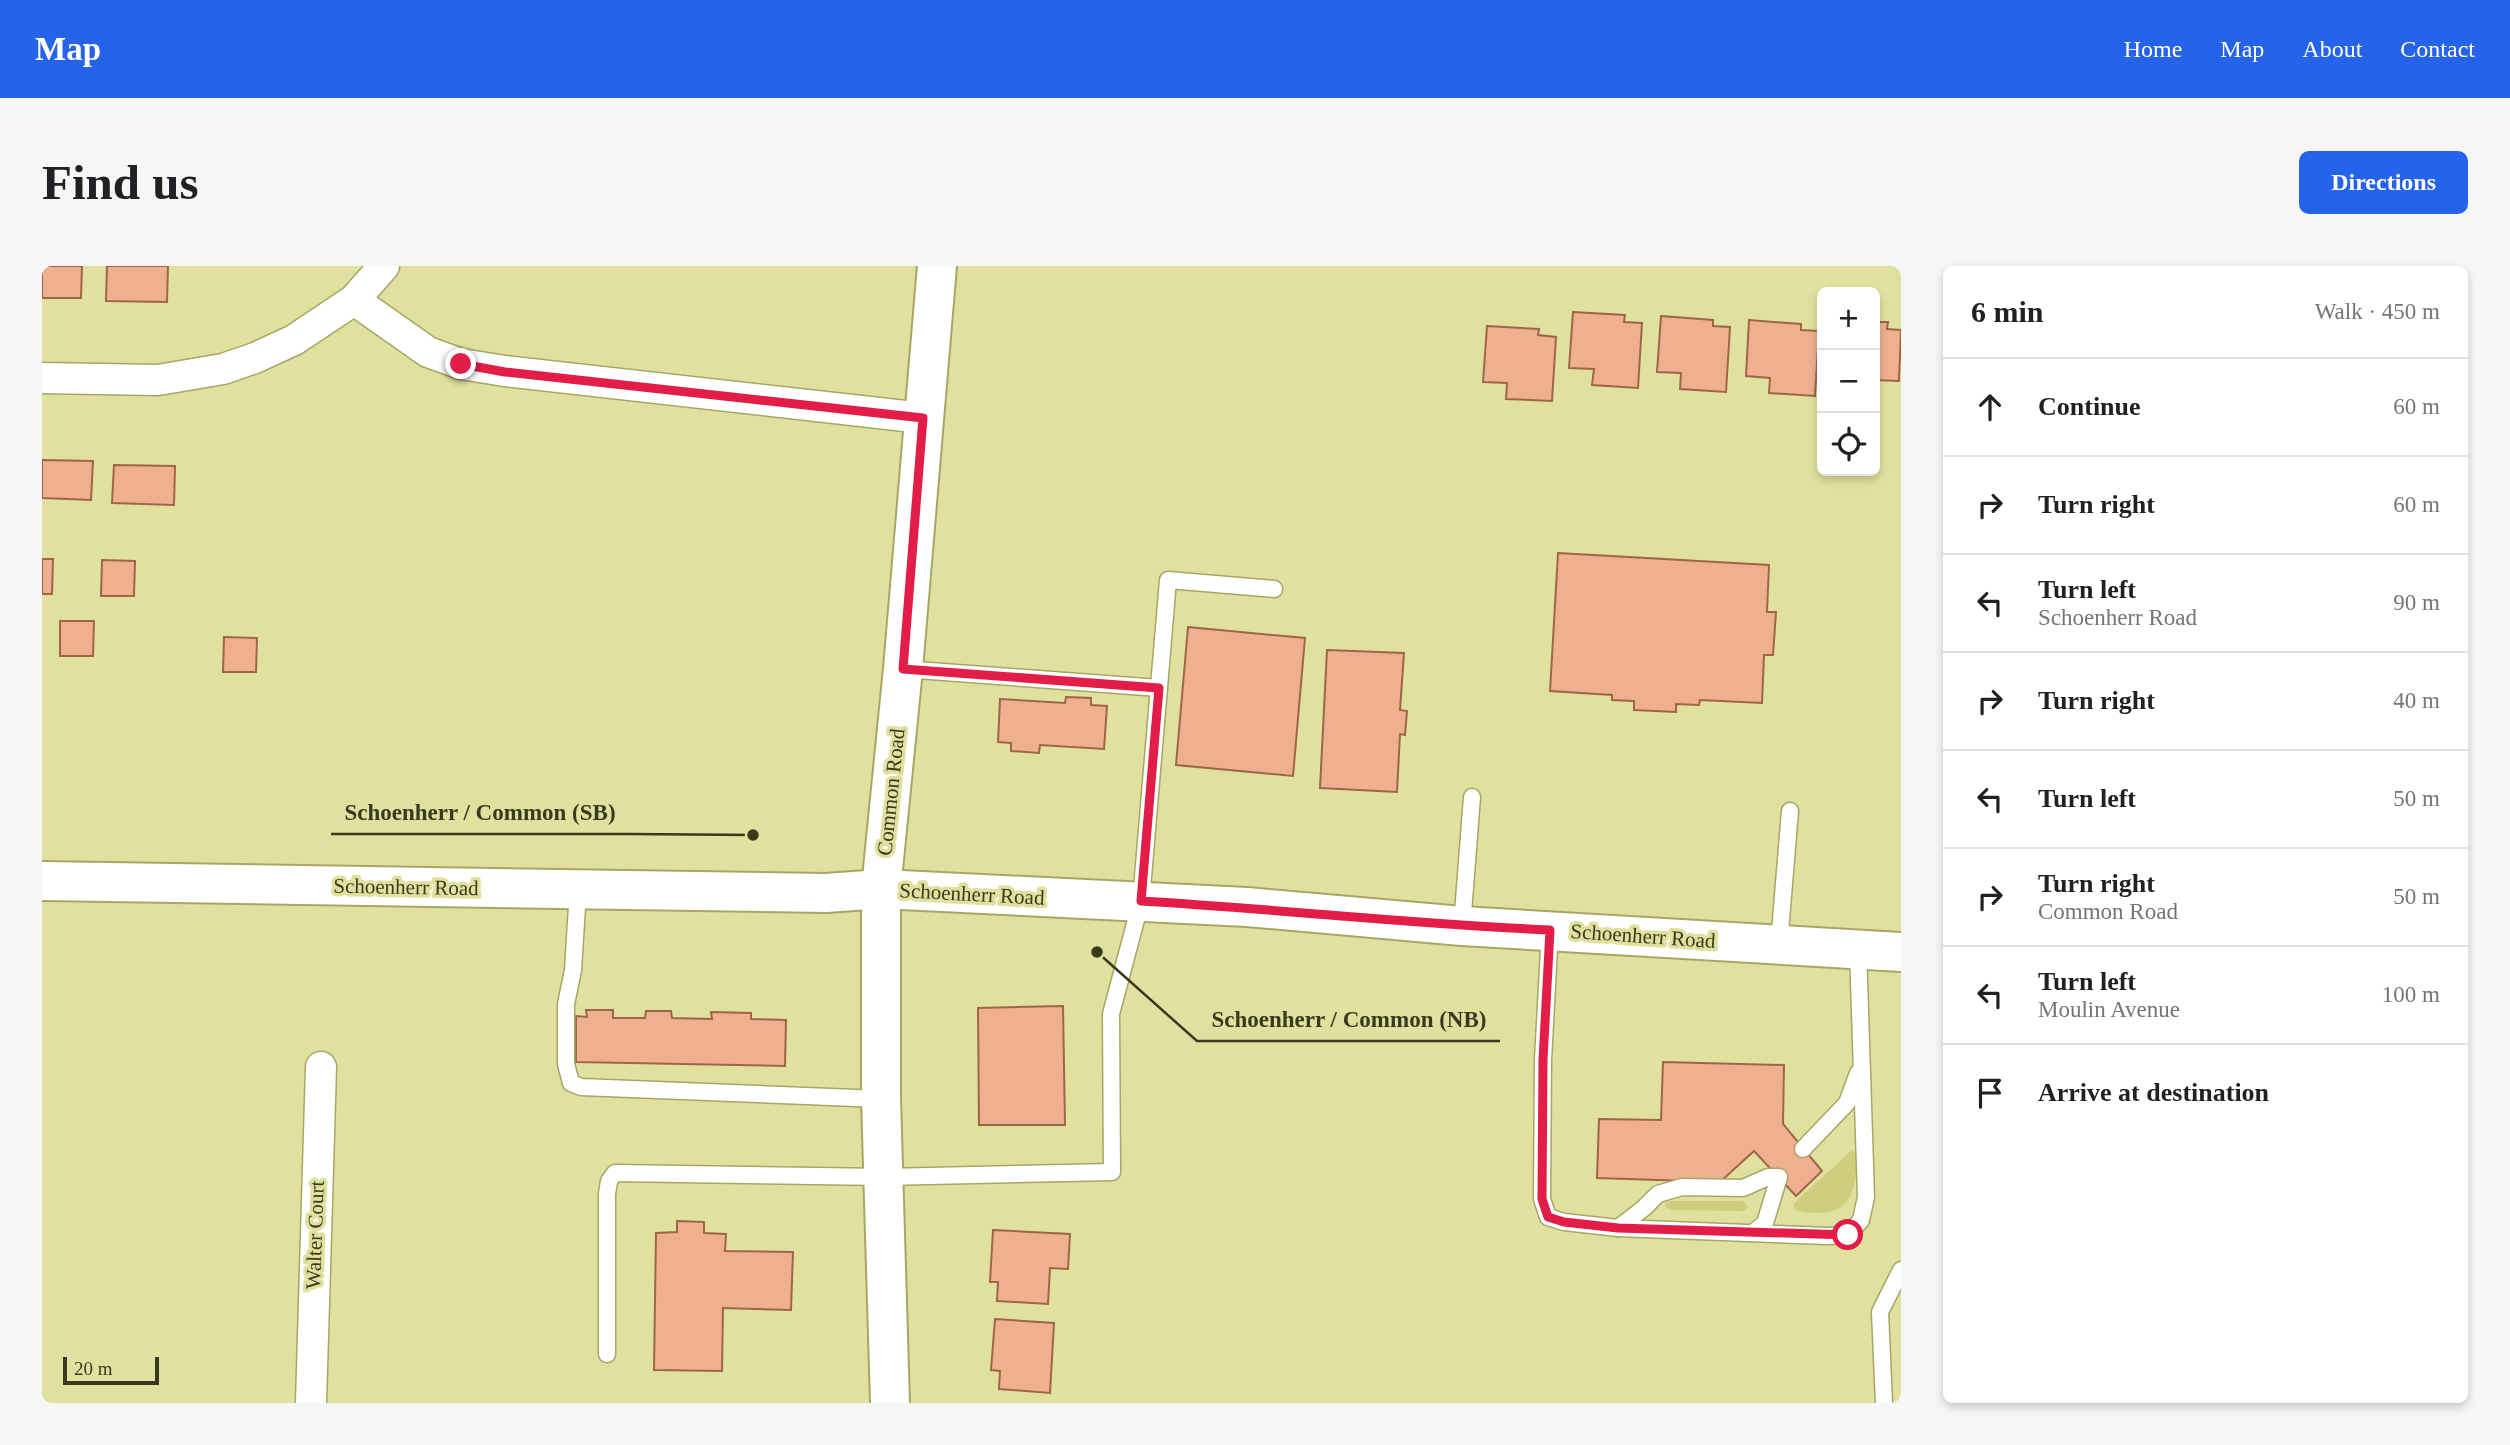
<!DOCTYPE html>
<html lang="en">
<head>
<meta charset="utf-8">
<style>
  :root { --surface:#fff; --page:#f6f6f6; --text:#202124; --muted:#757577; --line:#e0e0e0; --accent:#2563eb }
  body { margin:0; font-family:"Times New Roman",serif; background:var(--page); color:var(--text) }
  .controls { position:absolute; right:21px; top:21px; display:grid; overflow:hidden; border-radius:10px; box-shadow:0 4px 10px #0003 }
  .controls button { width:63px; height:63px; display:grid; place-items:center; padding:0; border:0; border-bottom:2px solid var(--line); background:var(--surface); color:var(--text); font:35px sans-serif }
  .scale { position:absolute; left:21px; bottom:18px; width:96px; box-sizing:border-box; padding-left:7px; border:4px solid #39391e; border-top:0; font-size:19px; line-height:24px; white-space:nowrap; color:#39391e; -webkit-text-stroke:5px #e1e19f; paint-order:stroke }
  .stop { position:absolute; width:21px; height:21px; margin:-16px; border:5px solid #e11d48; border-radius:50%; background:#fff }
  .stop.end { background:#e11d48; border-color:#fff; box-shadow:0 2px 7px #0008 }
  .list { margin:0; padding:0; list-style:none }
  h2 { display:flex; justify-content:space-between; align-items:center; height:91px; margin:0; padding:0 28px; font-size:30px }
  h2 small { font-size:23px; font-weight:400; color:var(--muted) }
  .list li { display:grid; grid-template-columns:46px 1fr auto; gap:21px; align-items:center; box-sizing:border-box; height:98px; padding:0 28px; border-top:2px solid var(--line) }
  .list b { display:block; font-size:26px; white-space:nowrap }
  .list p { margin:0; font-size:23px; white-space:nowrap; color:var(--muted) }
  .list em { font-size:23px; font-style:normal; color:var(--muted) }
  .icon { flex:none; width:38px; height:38px; fill:none; stroke:currentColor; stroke-width:2; stroke-linecap:round; stroke-linejoin:round }
  .map { position:relative; flex:none; width:1859px; height:1137px; overflow:hidden; border-radius:10px }
  header { display:flex; align-items:center; gap:42px; box-sizing:border-box; height:98px; padding:0 35px; background:var(--accent); color:#fff }
  header strong { font-size:33px }
  nav { display:flex; gap:38px; margin-inline-start:auto; font-size:24px }
  .intro { display:flex; align-items:center; justify-content:space-between; box-sizing:border-box; height:168px; padding:0 42px }
  h1 { margin:0; font-size:49px }
  .button { padding:18px 32px; border-radius:10px; background:var(--accent); color:#fff; font-size:24px; font-weight:700 }
  main { display:flex; gap:42px; padding:0 42px }
  aside { flex:1; background:var(--surface); border-radius:10px; box-shadow:0 4px 10px #0003 }
  .map>svg:first-child { display:block }
  .green { fill:#cece7d }
  .building { fill:#efb090; stroke:#9e6647; stroke-width:2 }
  .lines { fill:none; stroke-linecap:round; stroke-linejoin:round }
  .lane-casing { stroke:#a6a666; stroke-width:19 }
  .street-casing { stroke:#a6a666; stroke-width:33 }
  .secondary-casing { stroke:#a6a666; stroke-width:42 }
  .lane { stroke:#fff; stroke-width:16 }
  .street { stroke:#fff; stroke-width:30 }
  .secondary { stroke:#fff; stroke-width:38 }
  .route { stroke:#e11d48; stroke-width:9 }
  .labels { text-anchor:middle; dominant-baseline:central; stroke-width:7; stroke-linejoin:round; paint-order:stroke }
  .street-label { font-size:21px; fill:#39391e; stroke:#e1e19f }
  .leader { fill:none; stroke:#39391e; stroke-width:2.5 }
  .callout-dot { fill:#39391e; stroke:#e1e19f; stroke-width:2.5 }
  .callout-label { font-size:23px; text-anchor:middle; font-weight:bold; fill:#39391e; stroke:#e1e19f; stroke-width:7; stroke-linejoin:round; paint-order:stroke }
</style>
</head>
<body>
<header>
<strong>Map</strong>
<nav><a>Home</a><a>Map</a><a>About</a><a>Contact</a></nav>
</header>
<div class="intro"><h1>Find us</h1><a class="button">Directions</a></div>
<main>
<div class="map">
<svg width="1859" height="1137" viewBox="0 0 1859 1137">
  <rect width="100%" height="100%" fill="#e1e19f"/>
  <g class="green">
    <path d="M1810,884C1817,891 1815,896 1814,905C1811,945 1791,951 1755,945L1752,942V937Z"/>
    <path d="M1627,935H1701L1706,941L1702,945L1629,944L1623,940V937Z"/>
  </g>
  <g class="building">
    <path d="M0,0H40L39,32H0Z"/>
    <path d="M65,0H126L125,36L64,35Z"/>
    <path d="M1531,46L1583,49L1582,56L1600,57L1596,122L1550,119L1552,103L1527,102Z"/>
    <path d="M1619,50L1671,54V60L1688,61L1684,126L1638,123L1639,107L1615,106Z"/>
    <path d="M1707,54L1759,58V64L1777,65L1773,130L1727,127L1728,112L1704,110Z"/>
    <path d="M1833,56H1846L1845,63L1859,64L1857,115L1833,114Z"/>
    <path d="M1445,60L1497,63L1496,69L1514,71L1510,135L1464,133L1465,117L1441,116Z"/>
    <path d="M0,194L51,195L49,234L0,232Z"/>
    <path d="M72,199L133,200L132,239L70,237Z"/>
    <path d="M1516,287L1727,299L1725,346H1734L1731,389H1722L1720,437L1658,434L1657,439L1634,438V446L1592,444V435L1570,434V429L1508,425Z"/>
    <path d="M0,293H11L10,328H0Z"/>
    <path d="M60,294L93,295L92,330H59Z"/>
    <path d="M18,355H52L51,390H18Z"/>
    <path d="M1146,361L1263,372L1251,510L1134,499Z"/>
    <path d="M182,371L215,372L214,406H181Z"/>
    <path d="M1285,384L1362,387L1358,444L1365,445L1363,469L1358,468L1355,526L1278,522Z"/>
    <path d="M1024,431L1049,432V439L1065,440L1062,483L998,479L997,487L969,485V477L956,476L958,433L1023,437Z"/>
    <path d="M1021,740L1023,859H937L936,742Z"/>
    <path d="M544,744H571V752H603L604,745H629L630,752L670,753L669,746L709,747V753L744,754L743,800L534,796V750L545,751Z"/>
    <path d="M1621,796L1742,799L1741,858L1780,905L1754,930L1712,885L1678,916L1555,912L1557,853L1619,854Z"/>
    <path d="M635,955L662,956V967L684,968L683,985L751,986L749,1044L681,1042L680,1105L612,1104L614,967L635,966Z"/>
    <path d="M951,964L1028,968L1026,1003L1008,1002L1006,1038L955,1035L956,1016H948Z"/>
    <path d="M953,1053L1012,1057L1008,1127L957,1123L958,1105L949,1104Z"/>
  </g>
  <g class="lines">
    <defs>
      <g id="lane">
        <path d="M861,403L1117,422"/>
        <path d="M536,624L531,704L524,738V798L529,817L539,821L839,833"/>
        <path d="M1420,660L1430,531"/>
        <path d="M1508,664L1501,794L1500,933L1506,951L1522,956L1576,962L1785,970L1806,969L1819,954L1824,931L1816,683"/>
        <path d="M1737,678L1748,545"/>
        <path d="M1761,883L1805,837L1816,807"/>
        <path d="M1576,962L1602,942L1616,928L1640,921L1701,922L1726,911H1737L1723,957L1711,967"/>
        <path d="M565,1088V928L567,915L573,907L843,911L1070,906L1069,748L1099,635L1126,314L1232,323"/>
        <path d="M1842,1137L1838,1046L1859,1004"/>
      </g>
      <g id="street">
        <path d="M312,34L386,86L419,98L463,105L881,152"/>
        <path d="M0,112L116,114L181,103L213,92L252,74L312,34L342,0"/>
        <path d="M269,1137L279,801"/>
      </g>
      <g id="secondary">
        <path d="M0,615L784,627L839,623L1205,641L1420,660L1859,686"/>
        <path d="M848,1137L839,833V623L861,403L895,0"/>
      </g>
    </defs>
    <use href="#lane" class="lane-casing"/>
    <use href="#street" class="street-casing"/>
    <use href="#secondary" class="secondary-casing"/>
    <use href="#lane" class="lane"/>
    <use href="#street" class="street"/>
    <use href="#secondary" class="secondary"/>
  </g>
  <g class="lines">
    <path class="route" d="M419,98L463,106L881,152L861,403L1117,422L1099,635C1235,643 1372,658 1508,664L1501,794L1500,933L1506,951L1522,956L1576,962L1806,969"/>
  </g>
  <g class="labels">
    <g class="street-label">
      <text transform="translate(849 526) rotate(-84)">Common Road</text>
      <text transform="translate(364 621) rotate(1)">Schoenherr Road</text>
      <text transform="translate(930 628) rotate(3)">Schoenherr Road</text>
      <text transform="translate(1601 670) rotate(4)">Schoenherr Road</text>
      <text transform="translate(273 969) rotate(-88)">Walter Court</text>
    </g>
  </g>
  <path class="leader" d="M711 569L588 568H289M1055 686L1155 775H1458"/>
  <g class="callout-dot">
    <circle cx="711" cy="569" r="7"/>
    <circle cx="1055" cy="686" r="7"/>
  </g>
  <g class="callout-label">
    <text x="438" y="554">Schoenherr / Common (SB)</text>
    <text x="1307" y="761">Schoenherr / Common (NB)</text>
  </g>
</svg>
<div class="controls">
<button>+</button>
<button>−</button>
<button><svg class="icon" aria-label="locate" viewBox="0 0 24 24"><circle cx="12" cy="12" r="6"/><path d="M12 2v4M12 18v4M2 12h4M18 12h4"/></svg></button>
</div>
<div class="scale">20 m</div>
<div class="stop" style="left:1806px;top:969px"></div>
<div class="stop end" style="left:419px;top:98px"></div>
</div>
<aside>
<h2>6 min<small>Walk · 450 m</small></h2>
<ul class="list">
<li><svg class="icon" aria-label="ahead" viewBox="0 0 24 24"><path d="M12 20V5M6 11l6-6 6 6"/></svg><div><b>Continue</b></div><em>60 m</em></li>
<li><svg class="icon" aria-label="right" viewBox="0 0 24 24"><path d="M7 20v-9h11M14 6l5 5-5 5"/></svg><div><b>Turn right</b></div><em>60 m</em></li>
<li><svg class="icon" aria-label="left" viewBox="0 0 24 24"><path d="M17 20v-9H6M10 6l-5 5 5 5"/></svg><div><b>Turn left</b><p>Schoenherr Road</p></div><em>90 m</em></li>
<li><svg class="icon" aria-label="right" viewBox="0 0 24 24"><path d="M7 20v-9h11M14 6l5 5-5 5"/></svg><div><b>Turn right</b></div><em>40 m</em></li>
<li><svg class="icon" aria-label="left" viewBox="0 0 24 24"><path d="M17 20v-9H6M10 6l-5 5 5 5"/></svg><div><b>Turn left</b></div><em>50 m</em></li>
<li><svg class="icon" aria-label="right" viewBox="0 0 24 24"><path d="M7 20v-9h11M14 6l5 5-5 5"/></svg><div><b>Turn right</b><p>Common Road</p></div><em>50 m</em></li>
<li><svg class="icon" aria-label="left" viewBox="0 0 24 24"><path d="M17 20v-9H6M10 6l-5 5 5 5"/></svg><div><b>Turn left</b><p>Moulin Avenue</p></div><em>100 m</em></li>
<li><svg class="icon" aria-label="arrive" viewBox="0 0 24 24"><path d="M6 21V4h12l-3 4 3 4H6"/></svg><div><b>Arrive at destination</b></div></li>
</ul>
</aside>
</main>
</body>
</html>
